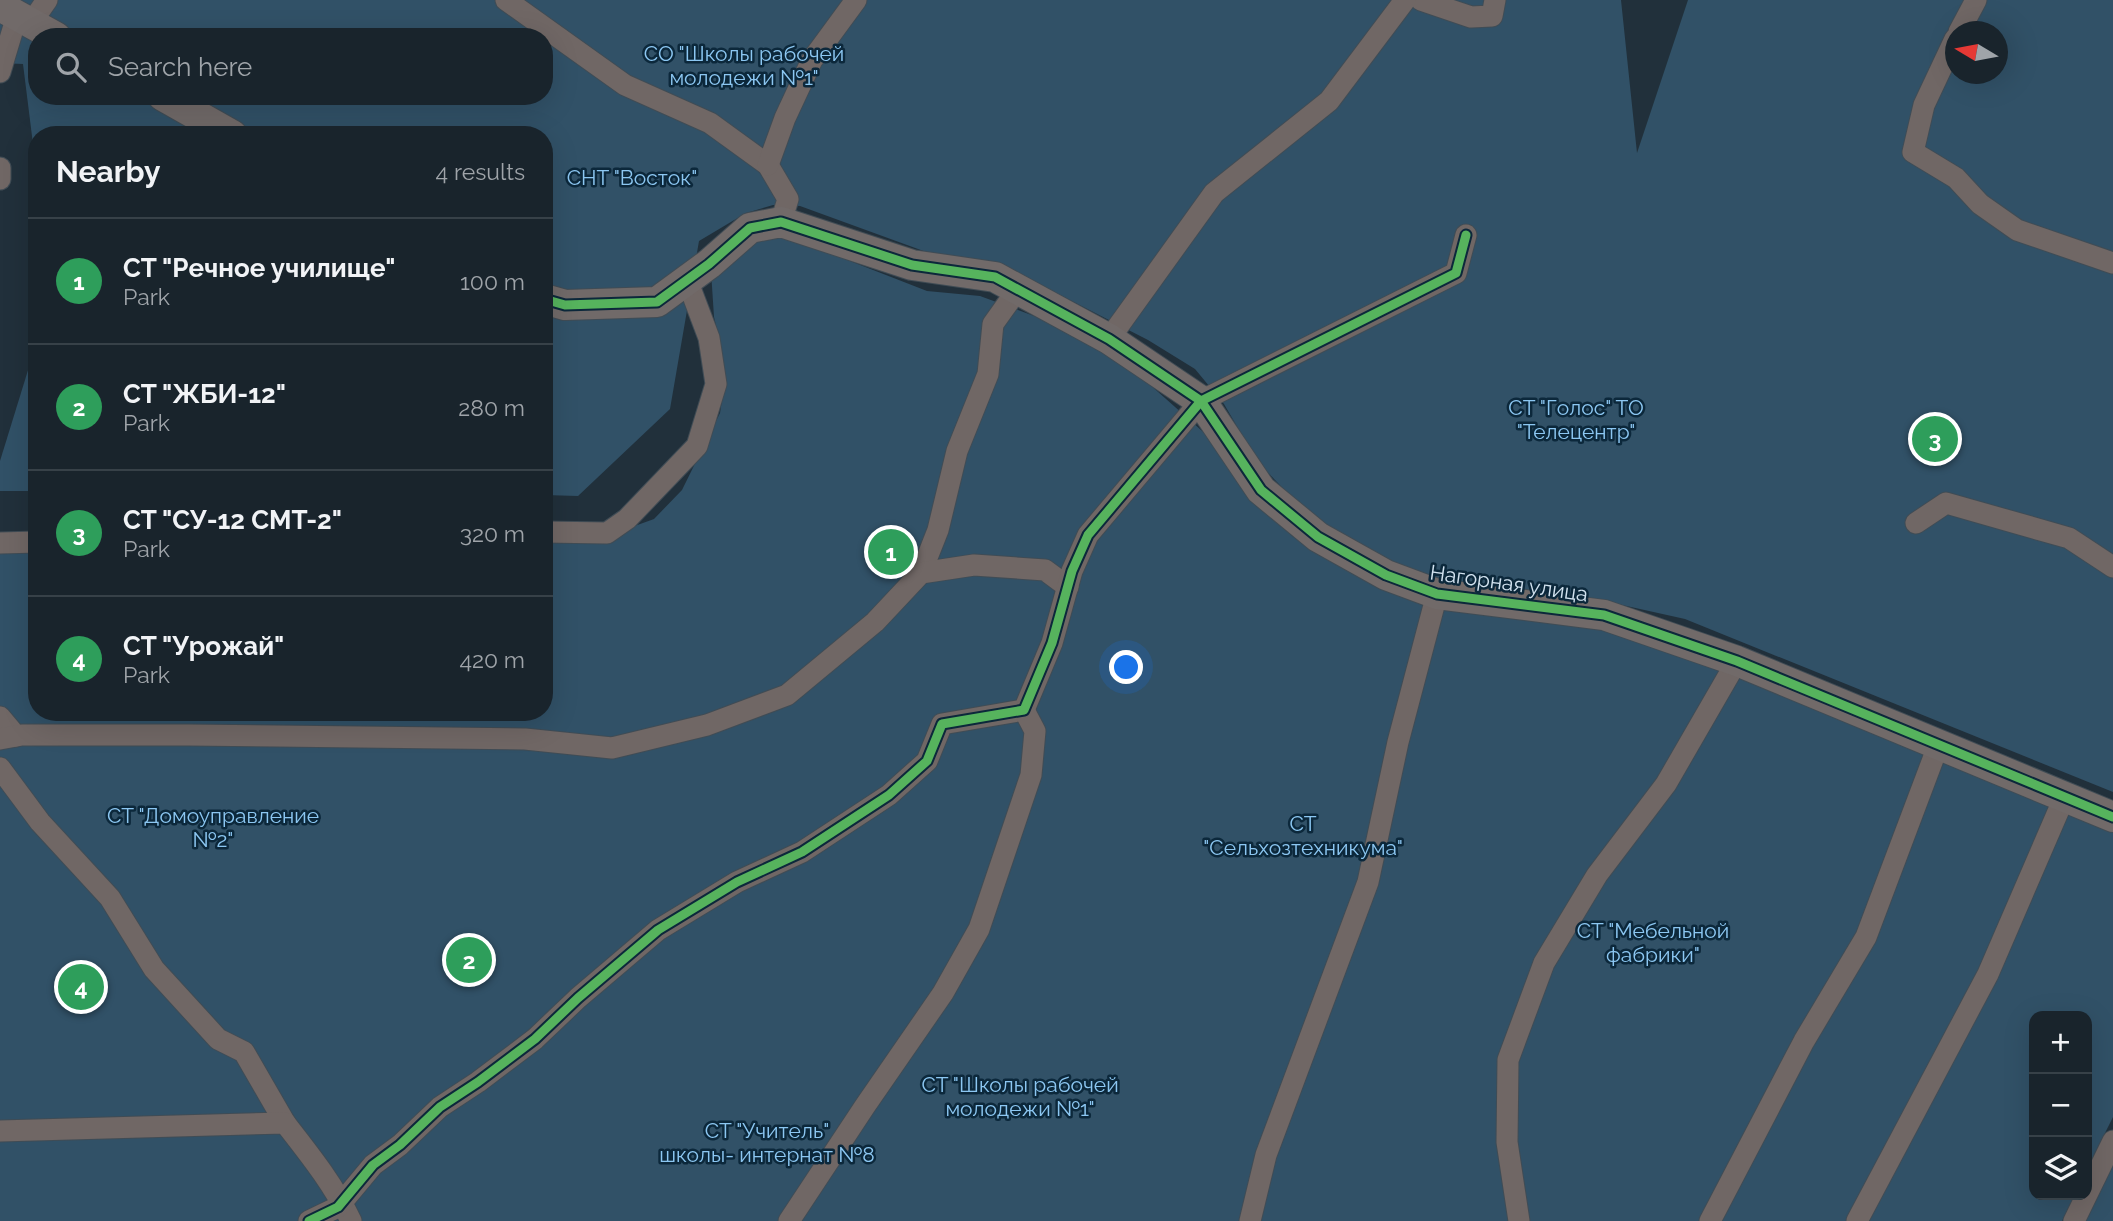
<!DOCTYPE html>
<html lang="en">
<head>
<meta charset="utf-8">
<style>
  :root { --surface:#19242c; --page:#263038; --text:#f1f3f6; --muted:#9fa4a9; --line:#374148; --accent:#94a4b0 }
  body { margin:0; font-family:Raleway,sans-serif; background:var(--page); color:var(--text) }
  .controls { position:absolute; right:21px; bottom:21px; display:grid; overflow:hidden; border-radius:14px; box-shadow:0 7px 28px #0002 }
  .controls button { width:63px; height:63px; display:grid; place-items:center; padding:0; border:0; border-bottom:2px solid var(--line); background:var(--surface); color:var(--text); font:35px sans-serif }
  .compass { position:absolute; left:1945px; top:21px; width:63px; height:63px; border-radius:50%; background:var(--surface); box-shadow:0 7px 28px #0002; rotate:280deg }
  .you { position:absolute; left:1127px; top:668px; width:24px; height:24px; margin:-18px; border:5px solid #fff; border-radius:50%; background:#1a73e8; box-shadow:0 0 0 10px #1a73e833 }
  .badge { display:grid; place-items:center; width:46px; height:46px; border-radius:50%; background:var(--accent); color:#fff; font-size:23px; font-weight:700 }
  .pin { position:absolute; translate:-50% -50%; border:4px solid #fff; box-shadow:0 2px 7px #0006 }
  .list { margin:0; padding:0; list-style:none }
  h2 { display:flex; justify-content:space-between; align-items:center; height:91px; margin:0; padding:0 28px; font-size:30px }
  h2 small { font-size:23px; font-weight:400; color:var(--muted) }
  .list li { display:grid; grid-template-columns:46px 1fr auto; gap:21px; align-items:center; box-sizing:border-box; height:126px; padding:0 28px; border-top:2px solid var(--line) }
  .list b { display:block; font-size:26px; white-space:nowrap }
  .list p { margin:0; font-size:23px; white-space:nowrap; color:var(--muted) }
  .list em { font-size:23px; font-style:normal; color:var(--muted) }
  .icon { flex:none; width:38px; height:38px; fill:none; stroke:currentColor; stroke-width:2; stroke-linecap:round; stroke-linejoin:round }
  .map { position:relative; flex:none; width:2113px; height:1221px; overflow:hidden }
  .search { position:absolute; background:var(--surface); box-shadow:0 7px 28px #0002; left:28px; top:28px; width:525px; height:77px; display:flex; align-items:center; gap:18px; box-sizing:border-box; padding:0 24px; border-radius:28px; color:var(--muted); font-size:26px }
  .panel { position:absolute; background:var(--surface); box-shadow:0 7px 28px #0002; left:28px; top:126px; width:525px; height:595px; border-radius:28px }
  .map>svg:first-child { display:block }
  .green { fill:#315167; fill-rule:evenodd }
  .lines { fill:none; stroke-linecap:round; stroke-linejoin:round }
  .street-casing { stroke:#404c55; stroke-width:23 }
  .secondary-casing { stroke:#404c55; stroke-width:32 }
  .street { stroke:#706765; stroke-width:21 }
  .secondary { stroke:#716a69; stroke-width:30 }
  .cycleway-casing { stroke:#0c283b; stroke-width:13 }
  .cycleway { stroke:#56b35d; stroke-width:9 }
  .labels { text-anchor:middle; dominant-baseline:central; stroke-width:5; stroke-linejoin:round; paint-order:stroke }
  .park-label { font-size:21px; fill:#8cc7f2; stroke:#0c283b }
  .street-label { font-size:21px; fill:#d2e2ef; stroke:#0c283b }
</style>
</head>
<body>
<div class="map">
<svg width="2113" height="1221" viewBox="0 0 2113 1221">
  <rect width="100%" height="100%" fill="#21303b"/>
  <g class="green">
    <path d="M0,0H1621L1637,153L1688,0H2113V792L1685,619L1622,605L1439,581L1355,549L1295,501L1257,461L1224,404L1195,369L1148,340L1013,271L929,253L800,206L773,205L746,213L699,241L670,409L578,496L544,495V135H37V176L23,64L0,63ZM1955,32H1997V74H1955ZM37,37H544V96H37Z"/>
    <path d="M773,231L927,291L980,296L1077,332L1148,383L1210,438L1264,506L1291,535L1317,554L1396,589L1621,629L2113,822V1117L2087,1169V1016H2034V1195H2075L2062,1221H0V546L37,545V712H544V540L607,536L654,519L682,490L720,413L725,380L721,346L714,317L711,271Z"/>
    <path d="M37,341V491H0V461Z"/>
    <path d="M2113,1163V1221H2085Z"/>
  </g>
  <g class="lines">
    <defs>
      <g id="street">
        <path d="M506,0L625,85L710,123L768,165L788,199L781,222"/>
        <path d="M1421,0L1471,17L1492,16L1495,0"/>
        <path d="M31,23L47,0"/>
        <path d="M1959,32L1976,0"/>
        <path d="M1955,39L1924,105L1913,152L1956,178L1980,204L2017,230L2113,263"/>
        <path d="M0,72L13,29L21,17"/>
        <path d="M768,165L785,118L812,60L856,0"/>
        <path d="M0,168V179"/>
        <path d="M1109,339L1214,193L1329,101L1405,0"/>
        <path d="M1916,523L1946,503L2069,538L2113,567"/>
        <path d="M544,532L607,533L627,519L697,446L716,384L709,338L687,280"/>
        <path d="M0,543L37,542"/>
        <path d="M921,573L938,530L957,451L988,374L993,324L1018,289"/>
        <path d="M0,717L16,736"/>
        <path d="M0,739L22,735H188L525,739L612,748L707,725L787,695L875,622L921,573L974,565L1045,570L1068,587"/>
        <path d="M0,768L40,822L110,898L154,969L218,1039L244,1052L285,1123"/>
        <path d="M0,1131L285,1123C310,1155 334,1185 351,1221"/>
        <path d="M309,1221L338,1207L373,1165L400,1145L440,1107L478,1082L535,1039L578,998L658,930L737,882L802,852L889,795L927,761L942,724L1024,710L1052,643L1072,571L1088,535L1201,401L1456,273L1466,235"/>
        <path d="M789,1221L865,1106L943,993L979,929L1031,775L1035,731L1024,710"/>
        <path d="M1250,1221L1266,1155L1368,882L1398,742L1437,594"/>
        <path d="M1519,1221L1507,1142L1508,1060L1544,963L1597,875L1666,784L1737,661"/>
        <path d="M1710,1221L1804,1041L1866,937L1938,746"/>
        <path d="M1857,1221L1988,974L2064,798"/>
        <path d="M2074,1221L2113,1141"/>
      </g>
      <g id="secondary">
        <path d="M0,6L56,37"/>
        <path d="M163,96L232,135"/>
        <path d="M544,299L565,305L657,302L709,264L750,228L781,222L912,265L995,277L1109,339L1201,401L1261,490L1318,537L1386,575L1437,594L1604,615L1737,661L2113,817"/>
      </g>
    </defs>
    <use href="#street" class="street-casing"/>
    <use href="#secondary" class="secondary-casing"/>
    <use href="#street" class="street"/>
    <use href="#secondary" class="secondary"/>
    <defs>
      <g id="cycleway">
        <path d="M544,299L565,305L657,302L709,264L750,228L781,222L912,265L995,277L1109,339L1201,401L1261,490L1318,537L1386,575L1437,594L1604,615L1737,661L2113,817"/>
        <path d="M309,1221L338,1207L373,1165L400,1145L440,1107L478,1082L535,1039L578,998L658,930L737,882L802,852L889,795L927,761L942,724L1024,710L1052,643L1072,571L1088,535L1201,401L1456,273L1466,235"/>
      </g>
    </defs>
    <use href="#cycleway" class="cycleway-casing"/>
    <use href="#cycleway" class="cycleway"/>
  </g>
  <g class="labels">
    <g class="park-label">
      <text x="744" y="53">СО "Школы рабочей<tspan x="744" dy="24">молодежи №1"</tspan></text>
      <text x="632" y="177">СНТ "Восток"</text>
      <text x="1576" y="407">СТ "Голос" ТО<tspan x="1576" dy="24">"Телецентр"</tspan></text>
      <text x="213" y="815">СТ "Домоуправление<tspan x="213" dy="24">№2"</tspan></text>
      <text x="1303" y="823">СТ<tspan x="1303" dy="24">"Сельхозтехникума"</tspan></text>
      <text x="1653" y="930">СТ "Мебельной<tspan x="1653" dy="24">фабрики"</tspan></text>
      <text x="1020" y="1084">СТ "Школы рабочей<tspan x="1020" dy="24">молодежи №1"</tspan></text>
      <text x="767" y="1130">СТ "Учитель"<tspan x="767" dy="24">школы- интернат №8</tspan></text>
    </g>
    <g class="street-label">
      <text transform="translate(1509 583) rotate(8)">Нагорная улица</text>
    </g>
  </g>
</svg>
<div class="controls">
<button>+</button>
<button>−</button>
<button><svg class="icon" aria-label="layers" viewBox="0 0 24 24"><path d="M12 4l9 5-9 5-9-5zM3 14l9 5 9-5"/></svg></button>
</div>
<svg class="compass" viewBox="-18 -18 36 36"><path d="M0-13l5 13h-10z" fill="#e53935"/><path d="M0 13l5-13h-10z" fill="#9fa4a9"/></svg>
<div class="you"></div>
<div class="pin badge" style="left:891px;top:552px;background:#2e9e5b">1</div>
<div class="pin badge" style="left:469px;top:960px;background:#2e9e5b">2</div>
<div class="pin badge" style="left:1935px;top:439px;background:#2e9e5b">3</div>
<div class="pin badge" style="left:81px;top:987px;background:#2e9e5b">4</div>
<div class="search"><svg class="icon" aria-label="search" viewBox="0 0 24 24"><circle cx="10" cy="10" r="6"/><path d="M15 15l6 6"/></svg>Search here</div>
<section class="panel">
<h2>Nearby<small>4 results</small></h2>
<ul class="list">
<li><span class="badge" style="background:#2e9e5b">1</span><div><b>СТ &quot;Речное училище&quot;</b><p>Park</p></div><em>100 m</em></li>
<li><span class="badge" style="background:#2e9e5b">2</span><div><b>СТ &quot;ЖБИ-12&quot;</b><p>Park</p></div><em>280 m</em></li>
<li><span class="badge" style="background:#2e9e5b">3</span><div><b>СТ &quot;СУ-12 СМТ-2&quot;</b><p>Park</p></div><em>320 m</em></li>
<li><span class="badge" style="background:#2e9e5b">4</span><div><b>СТ &quot;Урожай&quot;</b><p>Park</p></div><em>420 m</em></li>
</ul>
</section>
</div>
</body>
</html>
